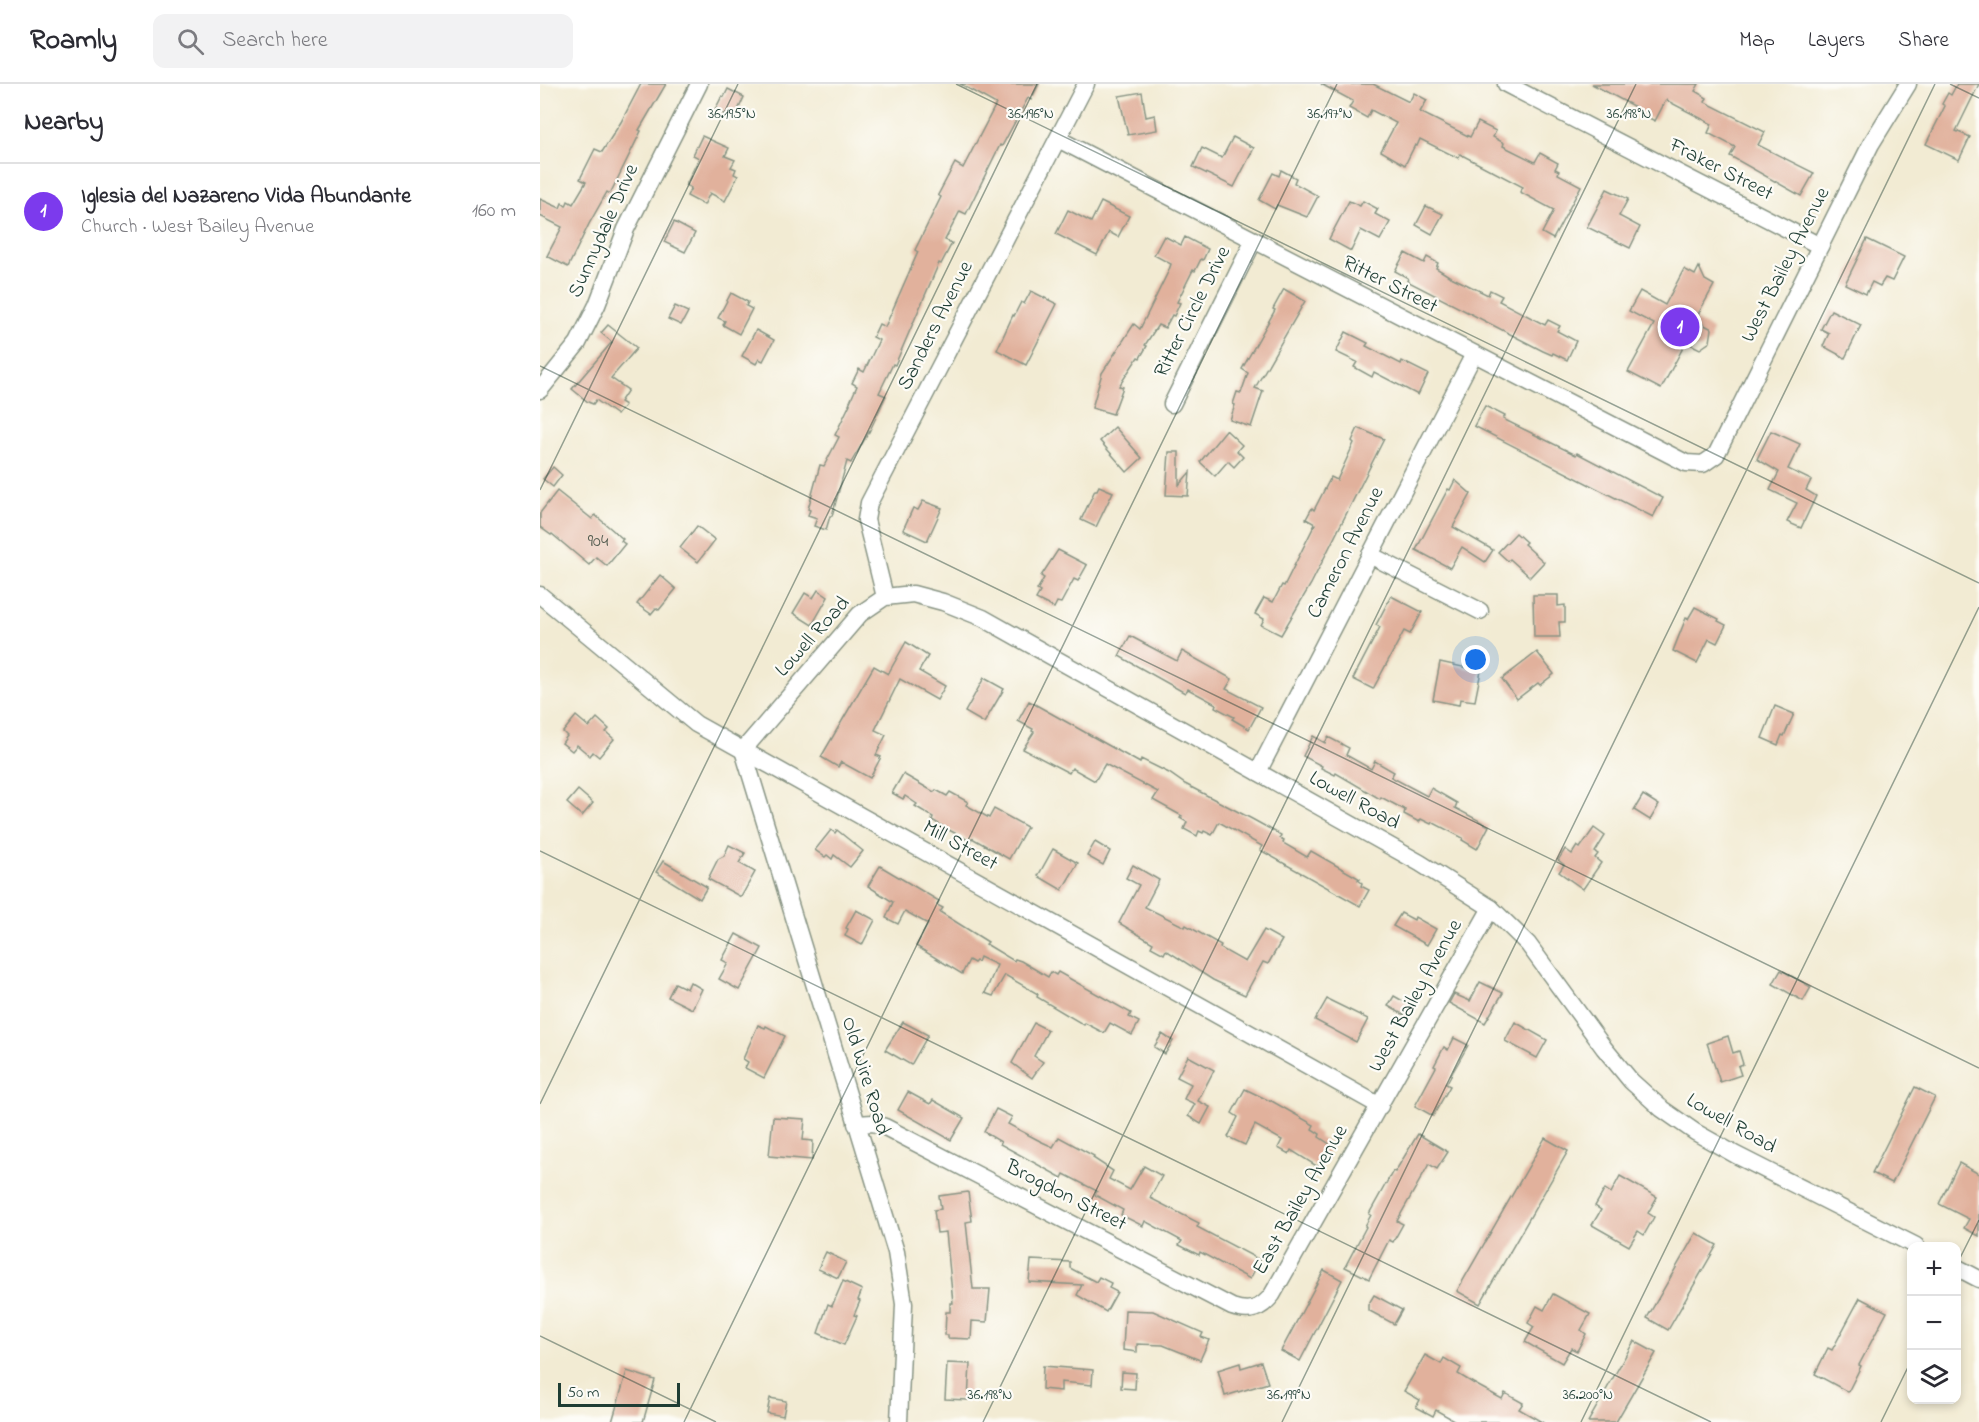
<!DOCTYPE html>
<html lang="en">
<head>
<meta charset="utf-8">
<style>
  :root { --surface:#fff; --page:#f2f2f3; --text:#2b2b33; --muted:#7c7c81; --line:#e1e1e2; --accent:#7c3aed }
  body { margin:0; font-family:"Indie Flower",sans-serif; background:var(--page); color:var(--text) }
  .controls { position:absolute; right:18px; bottom:18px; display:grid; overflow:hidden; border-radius:12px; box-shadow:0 3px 9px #0003 }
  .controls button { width:54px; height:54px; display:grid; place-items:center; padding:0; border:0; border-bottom:2px solid var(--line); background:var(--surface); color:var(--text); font:30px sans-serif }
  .scale { position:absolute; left:18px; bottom:15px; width:122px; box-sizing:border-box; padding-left:6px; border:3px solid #1f3d34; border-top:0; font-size:16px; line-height:21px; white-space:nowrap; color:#1f3d34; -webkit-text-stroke:4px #fdfcf7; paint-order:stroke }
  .you { position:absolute; left:936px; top:576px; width:21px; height:21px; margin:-15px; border:4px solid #fff; border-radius:50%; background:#1a73e8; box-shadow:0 0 0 9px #1a73e833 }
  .badge { display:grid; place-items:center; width:39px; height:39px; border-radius:50%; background:var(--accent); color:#fff; font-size:20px; font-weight:700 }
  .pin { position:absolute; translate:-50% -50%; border:3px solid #fff; box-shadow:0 2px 6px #0006 }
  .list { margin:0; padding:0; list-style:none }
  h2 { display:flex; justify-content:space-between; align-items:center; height:78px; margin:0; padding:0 24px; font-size:26px }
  h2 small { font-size:20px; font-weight:400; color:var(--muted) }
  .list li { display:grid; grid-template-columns:39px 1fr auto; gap:18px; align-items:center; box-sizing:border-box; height:96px; padding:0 24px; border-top:2px solid var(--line) }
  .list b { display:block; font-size:22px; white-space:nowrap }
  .list p { margin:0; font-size:20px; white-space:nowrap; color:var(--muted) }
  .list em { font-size:20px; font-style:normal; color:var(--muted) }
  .icon { flex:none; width:33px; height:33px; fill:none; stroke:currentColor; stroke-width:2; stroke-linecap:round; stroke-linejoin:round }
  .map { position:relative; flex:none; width:1439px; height:1338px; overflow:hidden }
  header { display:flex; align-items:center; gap:36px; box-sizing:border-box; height:84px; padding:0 30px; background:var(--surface); border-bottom:2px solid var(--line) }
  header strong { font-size:28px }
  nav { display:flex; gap:33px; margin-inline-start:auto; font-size:21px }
  .search { width:420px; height:54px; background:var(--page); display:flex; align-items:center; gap:15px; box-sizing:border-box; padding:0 21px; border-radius:12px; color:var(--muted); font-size:22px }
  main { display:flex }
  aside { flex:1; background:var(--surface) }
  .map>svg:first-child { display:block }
  .building { fill:#e1b19c }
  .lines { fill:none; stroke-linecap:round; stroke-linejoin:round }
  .street-casing { stroke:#889484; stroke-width:19 }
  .street { stroke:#fff; stroke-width:16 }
  .ticks { fill:none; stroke:#1f3d34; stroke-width:1.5; stroke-opacity:0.45 }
  .labels { text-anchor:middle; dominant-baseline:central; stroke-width:4.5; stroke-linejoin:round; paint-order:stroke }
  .number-label { font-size:18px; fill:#505a4e }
  .street-label { font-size:21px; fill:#1f3d34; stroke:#fdfcf7 }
  .ticks-label { font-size:15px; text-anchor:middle; fill:#1f3d34; stroke:#fdfcf7; stroke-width:4.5; stroke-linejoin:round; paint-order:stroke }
</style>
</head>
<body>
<header>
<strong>Roamly</strong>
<div class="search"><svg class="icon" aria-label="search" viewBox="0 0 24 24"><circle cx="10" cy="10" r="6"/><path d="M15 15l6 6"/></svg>Search here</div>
<nav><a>Map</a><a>Layers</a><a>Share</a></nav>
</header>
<main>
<aside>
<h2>Nearby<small></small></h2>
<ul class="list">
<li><span class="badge">1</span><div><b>Iglesia del Nazareno Vida Abundante</b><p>Church · West Bailey Avenue</p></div><em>160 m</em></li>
</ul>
</aside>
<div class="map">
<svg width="1439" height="1338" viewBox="0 0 1439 1338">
  <rect width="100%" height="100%" fill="#fdfcf7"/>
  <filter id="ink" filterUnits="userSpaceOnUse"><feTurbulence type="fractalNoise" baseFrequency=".0167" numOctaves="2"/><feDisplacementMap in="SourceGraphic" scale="12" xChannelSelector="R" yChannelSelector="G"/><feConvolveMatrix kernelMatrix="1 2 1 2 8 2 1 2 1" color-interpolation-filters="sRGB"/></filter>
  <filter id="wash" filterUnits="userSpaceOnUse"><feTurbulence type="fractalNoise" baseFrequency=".008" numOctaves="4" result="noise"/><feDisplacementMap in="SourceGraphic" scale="24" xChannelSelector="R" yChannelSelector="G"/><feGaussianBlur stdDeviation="1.35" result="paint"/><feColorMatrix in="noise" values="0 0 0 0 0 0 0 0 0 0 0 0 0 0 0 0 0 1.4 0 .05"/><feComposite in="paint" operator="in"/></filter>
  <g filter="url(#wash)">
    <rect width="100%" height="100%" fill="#f2ebd3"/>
    <g id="blocks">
      <g class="building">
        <path d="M101,0H126L99,46L101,47L70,110L67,108L49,140L28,183L7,172L22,143L0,132V115L20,124L22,119L26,122L28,117L33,120L46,98L40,95L55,65L62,68L81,38Z"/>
        <path d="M420,0H499L491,16L488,14L462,62L460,61L426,130L420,127L405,156L412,159L401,180L399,179L355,281L353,280L339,309L346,312L329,348L311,379L307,377L292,432H290L286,446L274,442L277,434L268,431L270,426L268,425L280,381L284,382L299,353L295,351L310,320H309L317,302L312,299L319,285L324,288L333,269L339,256L333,253L339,240L345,243L378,168L375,166L401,113L398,111L415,79L423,84L456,20Z"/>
        <path d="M781,0H833L869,18L874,9L887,16L880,28L930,53L938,38L956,47L953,53L964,59L963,62L995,78L1000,69L1018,79L1015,85L1019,87L1018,90L1041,102L1013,155L1002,149L1014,126L980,108L983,103L920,70L918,74L880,55L877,62L875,61L865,81L841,67L856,39L831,26L827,34L809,24L813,17Z"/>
        <path d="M1052,0H1159L1155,7L1167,14L1165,18L1225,48L1218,61L1274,89L1261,112L1190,72L1195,63L1168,49L1172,40L1126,16L1115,37L1093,26L1095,23Z"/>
        <path d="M1417,0H1439L1416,47L1430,53L1419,76L1386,60L1405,22L1402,20L1408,9L1411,11Z"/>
        <path d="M188,5L204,13L194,35L175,26L182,12L184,13Z"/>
        <path d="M602,8L606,33L615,31L617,46L588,51L579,12Z"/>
        <path d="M162,52L189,64L185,72L195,76L191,83L196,85L194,90L198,92L185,117L170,109L164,121L147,112L151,104L146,101L159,74L153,71Z"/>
        <path d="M693,53L714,64L694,103L653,83L662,64L682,74Z"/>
        <path d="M741,86L756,94L754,99L778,112L767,133L737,121L735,125L719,116L733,89L739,92Z"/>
        <path d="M1067,105L1088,115L1079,132L1100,143L1090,164L1047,143Z"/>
        <path d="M809,117L820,122L823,117L838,125L835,130L850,138L840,156L821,146L811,167L789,155Z"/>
        <path d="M561,118L589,132L578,153L569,148L557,171L516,150L528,126L551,138Z"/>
        <path d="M886,122L903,130L892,150L876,141Z"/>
        <path d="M134,138L155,149L145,168L124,158Z"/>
        <path d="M624,152L641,161L645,153L668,165L663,176L661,175L655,187L653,186L637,218L640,219L634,232L632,231L625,244L618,241L605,261L607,262L600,274L598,273L579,302L583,303L573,330L552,324L562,289L594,240L600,245L629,186L631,180L614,171Z"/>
        <path d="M1327,155L1364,173L1352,197L1345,194L1340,202L1332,198L1326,210L1305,200Z"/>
        <path d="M865,169L884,179L887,173L898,179L896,184L909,192L948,211L950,206L962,212L959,217L1005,241L1008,236L1020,242L1017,247L1036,257L1027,276L1013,269L1012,271L1003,267L867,197L868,194L855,187Z"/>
        <path d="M1159,183L1165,196L1174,201L1155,236L1172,245L1170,258L1160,265L1146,258L1121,305L1088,288L1114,240L1089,227L1100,207L1125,221L1144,185L1155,191Z"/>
        <path d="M744,205L765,217L715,304L723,307L711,343L690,336L695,321L693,320L697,308L701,309L708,289L702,285L735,226L733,225Z"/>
        <path d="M491,207L517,220L486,281L457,266L473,231L474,232L481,218L484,220Z"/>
        <path d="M191,209L208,218L206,222L212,225L199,250L183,241L185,237L178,234Z"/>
        <path d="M135,222L148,228L141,241L128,235Z"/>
        <path d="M1291,226L1321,241L1305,274L1283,262L1289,249L1281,245Z"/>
        <path d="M68,241L97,264L71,294L88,306L80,318L85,321L77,331L56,316L53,320L48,318L32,305L72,258L61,249Z"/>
        <path d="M216,246L234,256L223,277L219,275L216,280L202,272Z"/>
        <path d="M806,248L828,259L826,262L861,280L862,277L888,290L878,311L834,288L832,293L814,283L817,278L796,268Z"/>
        <path d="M945,322L965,332L963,335L1036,371L1037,369L1123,414L1113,433L934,342Z"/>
        <path d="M575,343L602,374L587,388L560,357Z"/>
        <path d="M818,344L844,355L771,500L741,551L721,541L724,535L715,530L724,514L733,518L742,501L744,502L775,440L766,435L772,424L774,426L791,393L797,396L814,359L812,357Z"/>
        <path d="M686,346L702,361L697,367L703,373L694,383L688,377L675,392L660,378Z"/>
        <path d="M1231,347L1260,360L1248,385L1271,396L1266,406L1276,412L1261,444L1247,438L1257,419L1230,406L1239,388L1217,375Z"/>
        <path d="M629,368H639V401L650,388L648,412L626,411Z"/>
        <path d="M13,383L22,391L13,403L3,395Z"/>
        <path d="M915,396L931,410L913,443L953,466L945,478L922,463L910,484L876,466L908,405L910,406Z"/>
        <path d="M559,402L573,408L556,443L541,436L555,406H557Z"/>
        <path d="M17,407L52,435L55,431L83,455L81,457L85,460L67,482L56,473L49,481L12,450L11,451L0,443V429Z"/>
        <path d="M383,417L402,424L387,457L363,446L373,424L378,426Z"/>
        <path d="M157,442L175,456L158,478L140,464Z"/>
        <path d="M976,449L986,458L984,460L1004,478L990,493L970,475L968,477L958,468Z"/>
        <path d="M518,466L547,481L538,497L534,495L521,519L517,518L514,524L496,515L500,508L497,506L504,494L501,492Z"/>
        <path d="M120,491L136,505L119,526L116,524L111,530L97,520Z"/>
        <path d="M278,506L288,513L272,541L253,529L265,509L273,514Z"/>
        <path d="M993,511H1018V522L1025,521V538H1019L1020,553H994Z"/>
        <path d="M851,512L882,528L870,550L864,547L833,605L813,595L840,543L836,541Z"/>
        <path d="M1155,523L1179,535L1178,537L1186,541L1177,559L1169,555L1157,579L1133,567L1146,534L1148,535Z"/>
        <path d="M590,552L637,577L642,567L692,595L686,605L721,623L709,645L692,635L694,633L675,623L676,620L648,605L645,609L579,572Z"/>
        <path d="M366,558L388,572L379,587L405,602L397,616L360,595L335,646L346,651L336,671L341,673L330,694L301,678L298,683L281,673L334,582L348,590Z"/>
        <path d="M997,568L1014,590L1000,601L998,599L977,615L962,595Z"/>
        <path d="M900,578L941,587L935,617L920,615L919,621L893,616Z"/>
        <path d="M444,594L464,605L444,639L425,628Z"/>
        <path d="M489,617L600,679L601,675L629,689L645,700L712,735L741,751L740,754L744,756L743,759L767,773L771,767L820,795L818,796L822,799L821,802L829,806L820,822L720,766L722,762L679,738L672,751L664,747L663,749L659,747L657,752L644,745L647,738L640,734L642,732L613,716L618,708L565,680L555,697L532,684L529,689L483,665L494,648L492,647L493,645L478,637Z"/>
        <path d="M1235,622L1254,630L1244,652L1242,651L1238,661L1222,654Z"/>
        <path d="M36,632L49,643L57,634L69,645L66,648L74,655L59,673L53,668L50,672L37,661L32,667L22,659L27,652L23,648Z"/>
        <path d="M773,652L785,659L788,653L809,664L806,671L831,685L835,677L854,688L851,693L887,712L891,704L917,719L915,724L949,742L937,765L922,756L923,754L892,738L891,740L881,735L879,738L864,730L865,726L841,713L840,715L796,689L795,691L781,684L782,682L763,672Z"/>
        <path d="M363,690L394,708L396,706L407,712L410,708L428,718L426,721L449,734L454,725L487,743L469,775L432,754L430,757L407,745L392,736L393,733L375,722L377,720L365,712L363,715L352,709Z"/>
        <path d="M38,706L53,719L42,732L27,719Z"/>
        <path d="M1103,711L1119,721L1110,736L1094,726Z"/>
        <path d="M1054,744L1065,752L1055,768L1058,770L1055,774L1061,779L1043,805L1019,788L1024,781L1018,776L1025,765L1032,770L1037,762L1040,764Z"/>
        <path d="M291,746L295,749L297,746L323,767L310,783L294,771L292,775L287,771L285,773L275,766Z"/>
        <path d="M555,758L570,767L563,781L547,772Z"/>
        <path d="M189,761L205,769L199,779L215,788L201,813L168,795L178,775L184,772Z"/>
        <path d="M513,765L538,779L522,806L498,792Z"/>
        <path d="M123,777L167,803L160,815L116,788Z"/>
        <path d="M593,781L619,796L605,823L645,843L646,841L681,861L680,864L705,878L724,846L742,856L728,880L723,878L705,911L673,896L626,866L624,870L611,863L613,859L579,839L599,801L586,794Z"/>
        <path d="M340,782L399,817L397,821L403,824L400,828L448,858L446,860L474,877L475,875L481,877L508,893L511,888L516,891L518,888L591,929L589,933L599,938L592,951L570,939L564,949L545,939L544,941L497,913L498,910L465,891L453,912L445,909L457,881L440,873L438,878L436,877L434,879L429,876L422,890L376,862L388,840L365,827L358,840L346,834L353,818L328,802Z"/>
        <path d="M316,826L335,836L322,861L305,852L308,845L306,844Z"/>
        <path d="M861,829L874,836L875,833L896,845L887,861L853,842Z"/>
        <path d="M196,850L222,864L199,906L179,895L188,879L182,876Z"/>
        <path d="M1241,886L1271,903L1263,917L1233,900Z"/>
        <path d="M150,898L162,905L152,925L128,913L135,899L147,905Z"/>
        <path d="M940,898L963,909L945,939L909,919L914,910L930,917Z"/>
        <path d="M854,912L870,921L864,931L848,922Z"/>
        <path d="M787,915L828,935L816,958L775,936Z"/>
        <path d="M363,938L388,951L371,981L345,966Z"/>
        <path d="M975,938L1007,956L997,974L965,957Z"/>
        <path d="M494,939L508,946L494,972L503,978L492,994L472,979Z"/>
        <path d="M218,941L225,944L226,942L245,952L224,994L205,984L208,978L203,975Z"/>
        <path d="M622,950L633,957L625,970L614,963Z"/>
        <path d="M1188,952L1193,969L1199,967L1203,980L1198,982L1201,991L1180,998L1167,959Z"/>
        <path d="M914,954L928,961L906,1000L910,1002L893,1032L875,1022L896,983L894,982L904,963L908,966Z"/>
        <path d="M648,972L674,986L658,1017L670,1023L661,1040L648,1032L655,1020L644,1015L651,1000L637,993Z"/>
        <path d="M1375,1003L1395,1013L1352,1099L1332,1089Z"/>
        <path d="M705,1005L730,1017V1016L774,1041L772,1045L780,1050L779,1053L791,1061L778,1083L751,1066L749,1070L738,1064L742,1056L715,1041L705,1061L688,1053L698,1033L692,1029Z"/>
        <path d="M368,1008L390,1020L393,1016L424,1034L411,1056L358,1026Z"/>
        <path d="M456,1025L472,1033L468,1040L500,1057L513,1063L519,1053L554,1072L553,1074L573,1087L569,1095L590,1106L604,1082L622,1092L610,1114L659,1139L657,1143L720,1176L710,1195L660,1168L659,1171L639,1161L642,1157L605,1137L603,1142L581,1131L583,1126L555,1111L557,1107L524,1090L522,1094L460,1060L461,1058L444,1048Z"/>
        <path d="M233,1033L265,1035L263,1056L273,1057L272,1076L229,1072Z"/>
        <path d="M878,1050L908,1068L897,1085L889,1080L857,1137L863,1140L853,1158L849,1156L829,1195L805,1183L826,1143L825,1142L831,1131L829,1130L853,1087L855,1088Z"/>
        <path d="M1005,1054L1028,1067L940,1220L917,1207Z"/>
        <path d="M1419,1079L1439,1090V1152L1424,1144L1429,1135L1399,1120Z"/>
        <path d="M1080,1092L1117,1113L1108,1129L1114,1133L1104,1151L1098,1147L1089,1162L1052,1141L1061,1126L1055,1122L1065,1105L1071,1109Z"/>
        <path d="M428,1108L432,1137L426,1138L433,1205H450L447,1238L432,1237L431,1255L408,1254V1251H405L406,1228H410V1219H413L406,1148L397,1149L394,1126L401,1125L399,1112Z"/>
        <path d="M1156,1149L1177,1161L1128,1246L1107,1234Z"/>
        <path d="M286,1168L306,1178L298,1194L278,1185Z"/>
        <path d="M491,1176L530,1178V1184L556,1198L559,1193L571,1199L569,1204L577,1208L566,1228L537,1211L542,1201L489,1198Z"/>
        <path d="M784,1186L802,1196L760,1277L741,1267Z"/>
        <path d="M303,1197L322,1206L318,1216L320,1217L314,1231L317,1232L304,1261L278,1249L288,1220L292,1222Z"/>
        <path d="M1013,1210L1050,1230L1041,1246L1046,1250L1037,1267L1031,1264L1022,1279L985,1258L994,1243L988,1239L997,1222L1004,1226Z"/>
        <path d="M834,1211L862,1226L854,1240L828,1226V1221Z"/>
        <path d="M1320,1214L1347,1228L1319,1281L1321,1282L1308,1308L1275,1290L1288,1264L1292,1266Z"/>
        <path d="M585,1226L613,1227L663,1249L661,1253L669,1256L660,1276L623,1261L597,1260V1268L583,1266Z"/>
        <path d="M1094,1257L1116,1269L1076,1338H1048Z"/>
        <path d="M885,1271L901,1280L904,1274L921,1284L918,1290L933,1299L962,1315L965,1309L983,1319L979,1325L1002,1338H917L896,1326L893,1332L876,1323L880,1316L864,1307Z"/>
        <path d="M721,1278L728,1299L685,1312L678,1286L700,1279L701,1284Z"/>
        <path d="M407,1279L430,1280L428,1316L405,1315Z"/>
        <path d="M503,1282L553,1286L552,1301L521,1298V1307L502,1305Z"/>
        <path d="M87,1287L115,1296L103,1338H72Z"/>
        <path d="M582,1288L596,1289L595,1305L581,1304Z"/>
        <path d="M230,1314L246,1317L243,1332L227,1329Z"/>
      </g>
    </g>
  </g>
  <g filter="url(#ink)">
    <use href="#blocks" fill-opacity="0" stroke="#889484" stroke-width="1.5"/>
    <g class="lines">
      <defs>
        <g id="street">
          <path d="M966,0L1280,162"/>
          <path d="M518,55L1146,379L1163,380L1176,371L1331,60L1368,0"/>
          <path d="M0,306L38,259L57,221L86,145L159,0"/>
          <path d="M632,320L714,156"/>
          <path d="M830,471L940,527"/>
          <path d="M0,511L156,640L840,1022"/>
          <path d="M345,513L326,436L329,419L546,0"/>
          <path d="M203,666L320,530L345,513L373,510L403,518L443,534L880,779L951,824L988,860L1064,964L1091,997L1122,1025L1155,1048L1196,1071L1376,1162"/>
          <path d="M203,666L356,1168L364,1220L359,1338"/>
          <path d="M718,688L934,270"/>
          <path d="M316,1040L333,1039L345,1043L692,1223C710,1229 721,1225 732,1211L951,824"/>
          <path d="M1416,1183L1439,1195"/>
        </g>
      </defs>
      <use href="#street" class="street-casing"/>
      <use href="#street" class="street"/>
    </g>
  </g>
  <path class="ticks" d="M416,0L1439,499M1410,0L1439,14M0,282L1439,984M0,406L198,0M0,767L1171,1338M0,1020L497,0M1416,1182L1439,1136M0,1252L176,1338M144,1338L797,0M443,1338L1096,0M742,1338L1395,0M1041,1338L1439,523M1341,1338L1372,1275"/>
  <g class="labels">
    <g class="number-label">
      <text x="58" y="458">904</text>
    </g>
    <g class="street-label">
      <text transform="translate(1181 86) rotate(27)">Fraker Street</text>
      <text transform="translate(64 147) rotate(-66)">Sunnydale Drive</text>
      <text transform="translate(1246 181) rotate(-63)">West Bailey Avenue</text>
      <text transform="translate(850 201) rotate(27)">Ritter Street</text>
      <text transform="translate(653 228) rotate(-63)">Ritter Circle Drive</text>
      <text transform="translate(396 242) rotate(-63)">Sanders Avenue</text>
      <text transform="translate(806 469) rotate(-63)">Cameron Avenue</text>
      <text transform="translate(273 553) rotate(-48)">Lowell Road</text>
      <text transform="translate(814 717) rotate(29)">Lowell Road</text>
      <text transform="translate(420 762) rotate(29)">Mill Street</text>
      <text transform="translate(876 912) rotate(-61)">West Bailey Avenue</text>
      <text transform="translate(325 992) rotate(73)">Old Wire Road</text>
      <text transform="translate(1191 1040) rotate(30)">Lowell Road</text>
      <text transform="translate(526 1112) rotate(27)">Brogdon Street</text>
      <text transform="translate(761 1116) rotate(-60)">East Bailey Avenue</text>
    </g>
  </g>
  <g class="ticks-label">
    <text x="192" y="34">36.195°N</text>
    <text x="491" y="34">36.196°N</text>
    <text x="790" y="34">36.197°N</text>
    <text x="1089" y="34">36.198°N</text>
    <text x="450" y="1315">36.198°N</text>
    <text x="749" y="1315">36.199°N</text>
    <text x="1048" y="1315">36.200°N</text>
  </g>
</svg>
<div class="controls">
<button>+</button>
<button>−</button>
<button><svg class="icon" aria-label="layers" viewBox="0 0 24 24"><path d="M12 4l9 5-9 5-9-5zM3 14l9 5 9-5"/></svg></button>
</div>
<div class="scale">50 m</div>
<div class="you"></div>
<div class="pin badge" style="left:1140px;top:243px">1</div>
</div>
</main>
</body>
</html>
